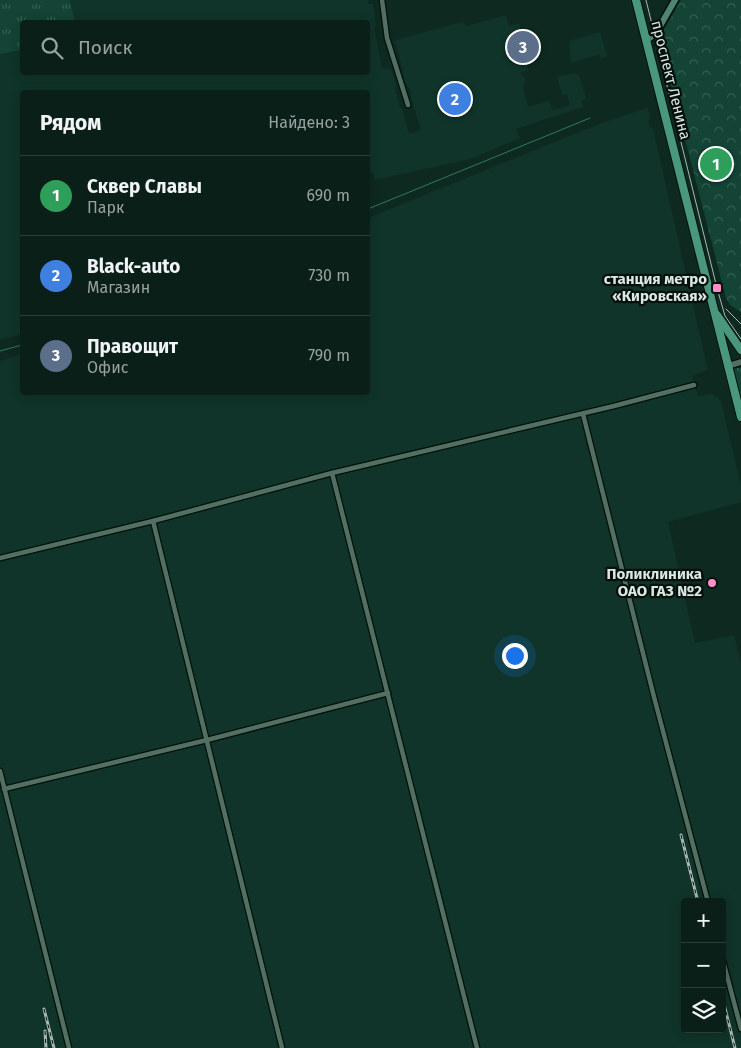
<!DOCTYPE html>
<html lang="ru">
<head>
<meta charset="utf-8">
<style>
  :root { --surface:#0a1f18; --page:#182c25; --text:#f1f3f6; --muted:#99a2a2; --line:#2a3d37; --accent:#fa8fc7 }
  body { margin:0; font-family:"Fira Sans",sans-serif; background:var(--page); color:var(--text) }
  .controls { position:absolute; right:15px; bottom:15px; display:grid; overflow:hidden; border-radius:5px; box-shadow:0 2px 12px #0003 }
  .controls button { width:45px; height:45px; display:grid; place-items:center; padding:0; border:0; border-bottom:1px solid var(--line); background:var(--surface); color:var(--text); font:25px sans-serif }
  .you { position:absolute; left:514px; top:655px; width:18px; height:18px; margin:-12px; border:4px solid #fff; border-radius:50%; background:#1a73e8; box-shadow:0 0 0 8px #1a73e833 }
  .badge { display:grid; place-items:center; width:32px; height:32px; border-radius:50%; background:var(--accent); color:#fff; font-size:16px; font-weight:700 }
  .pin { position:absolute; translate:-50% -50%; border:2px solid #fff; box-shadow:0 1px 5px #0006 }
  .list { margin:0; padding:0; list-style:none }
  h2 { display:flex; justify-content:space-between; align-items:center; height:65px; margin:0; padding:0 20px; font-size:21px }
  h2 small { font-size:16px; font-weight:400; color:var(--muted) }
  .list li { display:grid; grid-template-columns:32px 1fr auto; gap:15px; align-items:center; box-sizing:border-box; height:80px; padding:0 20px; border-top:1px solid var(--line) }
  .list b { display:block; font-size:19px; white-space:nowrap }
  .list p { margin:0; font-size:16px; white-space:nowrap; color:var(--muted) }
  .list em { font-size:16px; font-style:normal; color:var(--muted) }
  .icon { flex:none; width:28px; height:28px; fill:none; stroke:currentColor; stroke-width:2; stroke-linecap:round; stroke-linejoin:round }
  .map { position:relative; flex:none; width:741px; height:1048px; overflow:hidden }
  .search { position:absolute; background:var(--surface); box-shadow:0 2px 12px #0003; left:20px; top:20px; width:350px; height:55px; display:flex; align-items:center; gap:12px; box-sizing:border-box; padding:0 18px; border-radius:5px; color:var(--muted); font-size:19px }
  .panel { position:absolute; background:var(--surface); box-shadow:0 2px 12px #0003; left:20px; top:90px; width:350px; height:305px; border-radius:5px }
  .map>svg:first-child { display:block }
  .built { fill:#103429; fill-rule:evenodd }
  .grass { fill:url(#grass-tufts) }
  .park { fill:url(#park-crowns) }
  .lines { fill:none; stroke-linecap:round; stroke-linejoin:round }
  .stream { stroke:#2c7b61; stroke-width:1 }
  .minor-casing { stroke:#001109; stroke-width:7 }
  .tertiary-casing { stroke:#001109; stroke-width:8 }
  .secondary-casing { stroke:#001109; stroke-width:9 }
  .primary-casing { stroke:#001109; stroke-width:10 }
  .minor { stroke:#536f64; stroke-width:4.5 }
  .tertiary { stroke:#536f64; stroke-width:5.5 }
  .secondary { stroke:#4e8471; stroke-width:6 }
  .primary { stroke:#49987e; stroke-width:8 }
  .tram { stroke:#a7b9b2; stroke-width:1 }
  .rail-casing { stroke:#a7b9b2; stroke-width:3 }
  .rail { stroke:#050f0b; stroke-width:1; stroke-dasharray:4; stroke-linecap:butt }
  .poi-dot { fill:#fa8fc7; stroke:#050f0b; stroke-width:2 }
  .labels { text-anchor:middle; dominant-baseline:central; stroke-width:4.5; stroke-linejoin:round; paint-order:stroke }
  .street-label { font-size:15px; fill:#d9e8e2; stroke:#050f0b }
  .poi-label { font-size:15px; font-weight:bold; fill:#d9e8e2; stroke:#050f0b; text-anchor:end }
</style>
</head>
<body>
<div class="map">
<svg width="741" height="1048" viewBox="0 0 741 1048">
  <defs>
    <pattern id="grass-tufts" width="24" height="20" patternUnits="userSpaceOnUse" patternTransform="scale(1.25)"><rect width="24" height="20" fill="#134435"/><path d="M3 7l-1-3M5 7V3M7 7l1-3M15 17l-1-3M17 17v-4M19 17l1-3" fill="none" stroke="#355f52"/></pattern>
    <pattern id="park-crowns" width="20" height="18" patternUnits="userSpaceOnUse" patternTransform="scale(1.25)"><rect width="20" height="18" fill="#134435"/><path d="M2 6a3 3 0 1 1 6 0M12 15a3 3 0 1 1 6 0" fill="none" stroke="#355f52"/></pattern>
  </defs>
  <rect width="100%" height="100%" fill="#0e2920"/>
  <g class="built">
    <path d="M70,0H371L368,1V4H373L376,26L374,27L382,68L391,69L396,84L395,88L400,108H402L409,134L421,130L411,97V91L406,84L395,40L462,22L466,26L506,15L509,26L519,24L528,52V58L526,59L529,70L520,73L526,79L523,88L528,107L549,101L553,110L570,105L567,94L562,95L557,77L574,73L579,75L586,98L581,100L583,107L516,129L520,138L470,159L375,180L373,173L368,174V92H22V334L0,340V54L22,50V72H368V22H75Z"/>
    <path d="M600,32L607,56L601,58L600,54L571,63L569,41Z"/>
    <path d="M647,108L651,118L648,121L650,128H653L707,367V370L692,376L698,396L711,394L718,397L721,402L741,485V502L668,522L695,643L734,635L741,663V1048H0V361L22,354V392H368V218L599,124ZM685,902H722V1029H685Z"/>
  </g>
  <g class="grass">
    <path d="M0,0H70L75,22H22V50L0,54Z"/>
    <path d="M736,368H741V401L733,370Z"/>
  </g>
  <path class="park" d="M681,0H741V312L730,305L726,298L659,38Z"/>
  <g class="lines">
    <g class="stream">
      <path d="M368,209L590,118"/>
      <path d="M0,351L22,345"/>
    </g>
    <defs>
      <g id="minor">
        <path d="M382,0L387,38L408,105"/>
        <path d="M583,414L654,697L708,902"/>
        <path d="M332,473L477,1048"/>
        <path d="M153,521L282,1048"/>
        <path d="M0,558L153,521L332,473L614,406L694,385"/>
        <path d="M0,771L69,1048"/>
        <path d="M4,789L207,740L388,693"/>
        <path d="M722,957L741,1029"/>
      </g>
      <path id="tertiary" d="M728,366L741,362"/>
      <path id="secondary" d="M646,41L656,33L675,0"/>
      <g id="primary">
        <path d="M636,0L741,417"/>
        <path d="M717,315L741,350"/>
      </g>
    </defs>
    <use href="#minor" class="minor-casing"/>
    <use href="#tertiary" class="tertiary-casing"/>
    <use href="#secondary" class="secondary-casing"/>
    <use href="#primary" class="primary-casing"/>
    <use href="#minor" class="minor"/>
    <use href="#tertiary" class="tertiary"/>
    <use href="#secondary" class="secondary"/>
    <use href="#primary" class="primary"/>
    <g class="tram">
      <path d="M646,0L717,288L725,316L741,339"/>
      <path d="M726,309L741,324"/>
    </g>
    <defs>
      <g id="rail">
        <path d="M681,835L698,902"/>
        <path d="M722,996L735,1048"/>
        <path d="M44,1009L54,1048"/>
        <path d="M45,1031L46,1048"/>
      </g>
    </defs>
    <use href="#rail" class="rail-casing"/>
    <use href="#rail" class="rail"/>
  </g>
  <g class="poi-dot">
    <rect x="712" y="283" width="10" height="10" rx="2.5"/>
    <circle cx="712" cy="583" r="5"/>
  </g>
  <g class="labels">
    <g class="street-label">
      <text transform="translate(671 80) rotate(76)">проспект Ленина</text>
    </g>
    <g class="poi-label">
      <text x="707" y="279">станция метро<tspan x="707" dy="17">«Кировская»</tspan></text>
      <text x="702" y="574">Поликлиника<tspan x="702" dy="17">ОАО ГАЗ №2</tspan></text>
    </g>
  </g>
</svg>
<div class="controls">
<button>+</button>
<button>−</button>
<button><svg class="icon" aria-label="layers" viewBox="0 0 24 24"><path d="M12 4l9 5-9 5-9-5zM3 14l9 5 9-5"/></svg></button>
</div>
<div class="you"></div>
<div class="pin badge" style="left:716px;top:164px;background:#2e9e5b">1</div>
<div class="pin badge" style="left:455px;top:99px;background:#3f7fe0">2</div>
<div class="pin badge" style="left:523px;top:47px;background:#5c6f8a">3</div>
<div class="search"><svg class="icon" aria-label="search" viewBox="0 0 24 24"><circle cx="10" cy="10" r="6"/><path d="M15 15l6 6"/></svg>Поиск</div>
<section class="panel">
<h2>Рядом<small>Найдено: 3</small></h2>
<ul class="list">
<li><span class="badge" style="background:#2e9e5b">1</span><div><b>Сквер Славы</b><p>Парк</p></div><em>690 m</em></li>
<li><span class="badge" style="background:#3f7fe0">2</span><div><b>Black-auto</b><p>Магазин</p></div><em>730 m</em></li>
<li><span class="badge" style="background:#5c6f8a">3</span><div><b>Правощит</b><p>Офис</p></div><em>790 m</em></li>
</ul>
</section>
</div>
</body>
</html>
